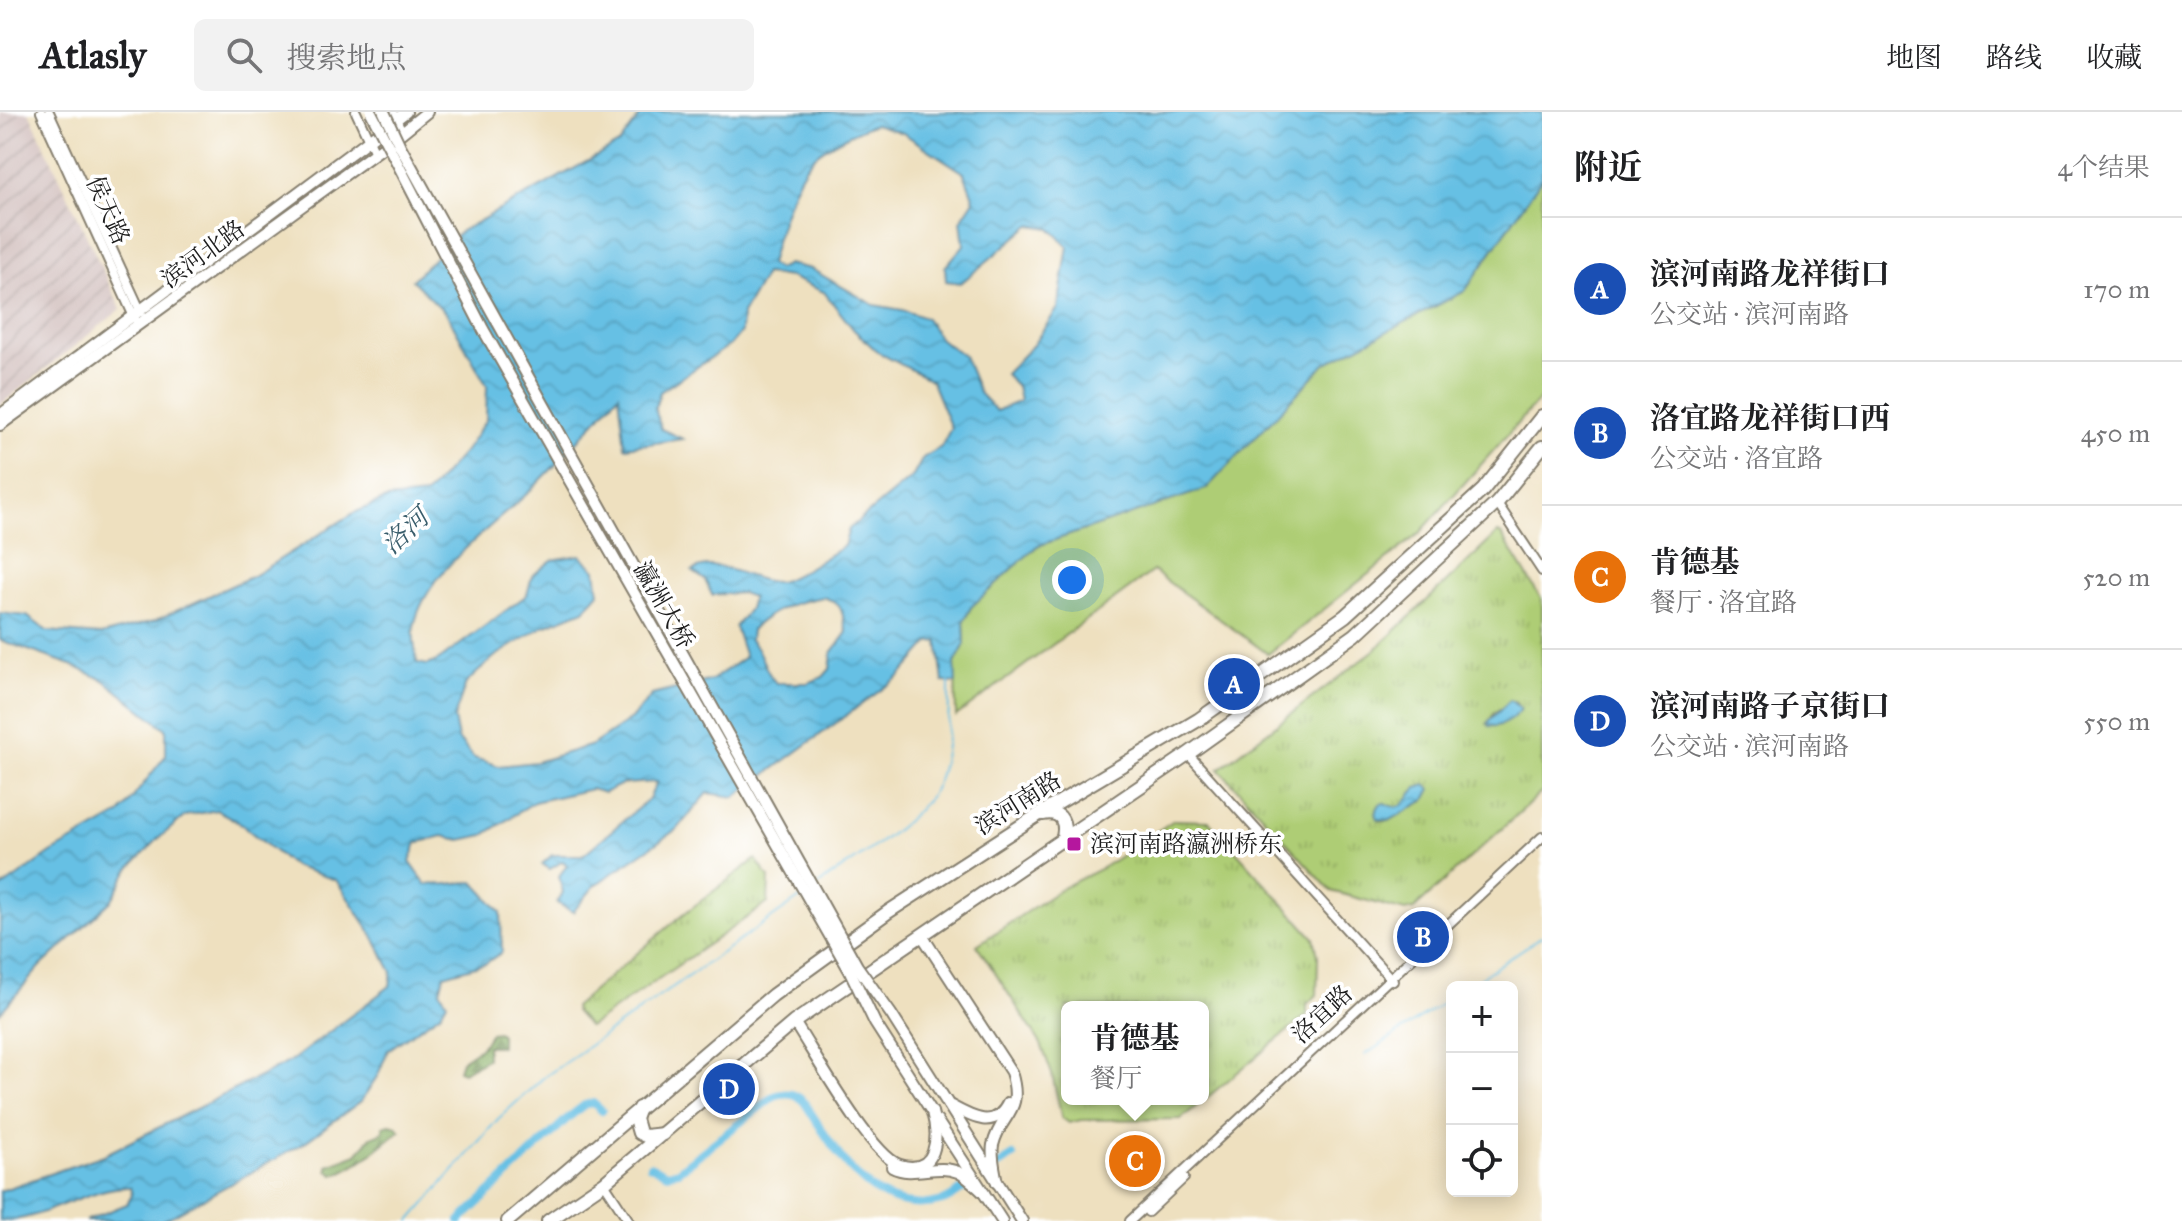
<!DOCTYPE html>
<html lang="zh">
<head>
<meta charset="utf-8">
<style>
  :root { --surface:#fff; --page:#f2f2f2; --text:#202124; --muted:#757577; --line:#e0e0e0; --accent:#0f766e }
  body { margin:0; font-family:"IM FELL Great Primer","Noto Serif SC",serif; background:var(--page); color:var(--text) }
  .controls { position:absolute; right:24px; bottom:24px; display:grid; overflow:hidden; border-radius:12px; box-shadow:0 4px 20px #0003 }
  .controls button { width:72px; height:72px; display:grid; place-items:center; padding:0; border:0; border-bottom:2px solid var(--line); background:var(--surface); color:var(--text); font:40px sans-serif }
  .you { position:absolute; left:1072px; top:468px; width:28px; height:28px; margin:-20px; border:6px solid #fff; border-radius:50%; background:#1a73e8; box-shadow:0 0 0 12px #1a73e833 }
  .badge { display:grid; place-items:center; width:52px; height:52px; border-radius:50%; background:var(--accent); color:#fff; font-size:26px; font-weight:700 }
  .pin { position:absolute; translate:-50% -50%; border:4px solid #fff; box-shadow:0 2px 8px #0006 }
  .popup { position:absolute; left:1061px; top:889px; width:148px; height:104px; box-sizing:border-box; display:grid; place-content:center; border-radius:12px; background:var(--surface); filter:drop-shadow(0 2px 6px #0005); font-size:26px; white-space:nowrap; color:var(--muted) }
  .popup b { font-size:30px; color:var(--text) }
  .popup::after { content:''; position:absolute; left:50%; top:100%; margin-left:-16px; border:16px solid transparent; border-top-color:var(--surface) }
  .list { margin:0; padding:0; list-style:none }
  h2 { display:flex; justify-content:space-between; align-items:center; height:104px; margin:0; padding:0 32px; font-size:34px }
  h2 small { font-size:26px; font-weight:400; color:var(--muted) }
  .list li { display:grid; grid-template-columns:52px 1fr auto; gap:24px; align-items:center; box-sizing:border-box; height:144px; padding:0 32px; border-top:2px solid var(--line) }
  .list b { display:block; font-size:30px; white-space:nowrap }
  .list p { margin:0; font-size:26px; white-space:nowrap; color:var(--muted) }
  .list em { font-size:26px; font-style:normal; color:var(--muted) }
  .icon { flex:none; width:44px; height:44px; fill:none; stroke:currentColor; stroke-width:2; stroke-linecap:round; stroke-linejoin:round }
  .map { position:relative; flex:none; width:1542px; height:1109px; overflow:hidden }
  header { display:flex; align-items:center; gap:48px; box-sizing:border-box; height:112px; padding:0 40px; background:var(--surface); border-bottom:2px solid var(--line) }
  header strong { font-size:38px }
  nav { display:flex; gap:44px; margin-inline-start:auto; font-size:28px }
  .search { width:560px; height:72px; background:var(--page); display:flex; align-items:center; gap:20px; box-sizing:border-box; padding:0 28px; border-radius:12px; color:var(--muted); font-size:30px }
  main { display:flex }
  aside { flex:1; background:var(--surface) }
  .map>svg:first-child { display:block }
  .industrial { fill:url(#industrial-furrows) }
  .grass { fill:url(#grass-tufts); stroke:#657448; stroke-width:2; fill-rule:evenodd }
  .forest { fill:url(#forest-firs); stroke:#536641; stroke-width:2 }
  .green { fill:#aecd74; stroke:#657448; stroke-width:2 }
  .water { fill:url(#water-waves); stroke:#416e80; stroke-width:2; fill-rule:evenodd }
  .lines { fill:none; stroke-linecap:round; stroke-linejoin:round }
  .stream { stroke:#66c0e4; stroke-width:2 }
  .canal { stroke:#66c0e4; stroke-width:8 }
  .minor-casing { stroke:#857e6e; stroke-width:12 }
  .major-casing { stroke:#857e6e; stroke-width:14 }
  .highway-casing { stroke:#857e6e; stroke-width:16 }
  .minor { stroke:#fff; stroke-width:8 }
  .major { stroke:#fff; stroke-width:10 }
  .highway { stroke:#fff; stroke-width:12 }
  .major-bridge-casing { stroke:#857e6e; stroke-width:14; stroke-linecap:butt }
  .major-bridge { stroke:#fff; stroke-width:10 }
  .poi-dot { fill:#b5179e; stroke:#fff; stroke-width:3 }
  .labels { text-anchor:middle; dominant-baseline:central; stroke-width:7; stroke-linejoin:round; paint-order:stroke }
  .street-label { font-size:24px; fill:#1c1c1c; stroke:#fff }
  .poi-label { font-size:24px; fill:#1c1c1c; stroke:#fff; text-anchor:start }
  .water-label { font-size:26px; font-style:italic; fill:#3a5e6c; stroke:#fff }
</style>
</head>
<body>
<header>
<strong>Atlasly</strong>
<div class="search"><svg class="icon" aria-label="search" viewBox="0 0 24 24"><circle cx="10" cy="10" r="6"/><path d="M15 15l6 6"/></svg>搜索地点</div>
<nav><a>地图</a><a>路线</a><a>收藏</a></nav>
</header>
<main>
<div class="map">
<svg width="1542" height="1109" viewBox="0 0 1542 1109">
  <defs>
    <pattern id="industrial-furrows" width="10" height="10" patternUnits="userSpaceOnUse" patternTransform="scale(2)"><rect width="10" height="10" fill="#d1bfbd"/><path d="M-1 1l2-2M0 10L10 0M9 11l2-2" fill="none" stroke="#b3a4a2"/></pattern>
    <pattern id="grass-tufts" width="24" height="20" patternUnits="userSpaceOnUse" patternTransform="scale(2)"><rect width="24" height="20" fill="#aecd74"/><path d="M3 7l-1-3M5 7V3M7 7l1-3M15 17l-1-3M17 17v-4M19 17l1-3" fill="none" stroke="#95af64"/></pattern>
    <pattern id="forest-firs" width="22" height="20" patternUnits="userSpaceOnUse" patternTransform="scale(2)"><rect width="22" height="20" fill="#8ab066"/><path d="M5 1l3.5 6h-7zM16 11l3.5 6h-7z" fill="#708e53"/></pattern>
    <pattern id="water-waves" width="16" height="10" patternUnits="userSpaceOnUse" patternTransform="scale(2)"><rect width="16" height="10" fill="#66c0e4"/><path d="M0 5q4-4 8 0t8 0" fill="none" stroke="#58a4c3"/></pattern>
  </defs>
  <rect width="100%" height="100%" fill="#fff"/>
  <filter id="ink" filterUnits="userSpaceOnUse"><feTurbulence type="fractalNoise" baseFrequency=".0125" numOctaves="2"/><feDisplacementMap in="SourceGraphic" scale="16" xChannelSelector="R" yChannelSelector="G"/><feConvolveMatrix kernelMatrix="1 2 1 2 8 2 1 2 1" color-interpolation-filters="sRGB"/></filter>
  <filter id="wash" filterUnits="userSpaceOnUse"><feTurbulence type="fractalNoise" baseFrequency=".006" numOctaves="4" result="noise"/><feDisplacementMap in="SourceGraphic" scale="32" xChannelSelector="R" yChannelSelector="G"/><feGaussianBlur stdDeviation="1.8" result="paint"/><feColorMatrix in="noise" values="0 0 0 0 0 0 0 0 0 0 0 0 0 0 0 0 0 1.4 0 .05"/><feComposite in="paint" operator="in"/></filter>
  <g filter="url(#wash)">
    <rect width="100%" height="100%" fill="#eee0bf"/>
    <path class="industrial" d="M0,0H29L121,197L0,293Z"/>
    <g class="grass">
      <path d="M1498,421L1502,423L1542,488V680L1414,797L1405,799L1331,779L1219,657L1377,536ZM1513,589L1521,597C1514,607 1499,617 1487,612L1495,600ZM1413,680L1425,688L1389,709H1380L1385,691C1398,700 1407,693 1413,680Z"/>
      <path d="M1174,708L1209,709L1314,826L1318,844L1317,883L1307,892V903L1181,1007L1081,1008L1069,1011L1062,1006L1052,962L1041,932L977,833L1062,776L1104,755ZM1203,895V987H1067V895Z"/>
      <path d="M756,747L769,766L768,791L589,915L575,899L574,895L681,804Z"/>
    </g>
    <g class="forest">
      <path d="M498,920L501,923V934H487V947L463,960L458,958L461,949L480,936L491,921Z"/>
      <path d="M390,1012L397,1014L400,1018C379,1036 358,1054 334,1063L328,1058V1053L357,1042L371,1025L383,1020V1014Z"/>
    </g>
    <path class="green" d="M1542,66V284L1420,421L1268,542L1153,459L956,604L955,551L965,532L964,509L971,495L1037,434L1206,377L1326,251L1465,179Z"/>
    <g class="water">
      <path d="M643,0H1542V66L1465,179L1326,251L1206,377L1037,434L971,495L964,509L965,532L955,551L956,571L943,570L938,529L930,530L900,564L735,685L708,681L677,717L595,773L573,800L557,791L563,780L559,764L567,753L563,749L550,757L542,752L552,743H583L649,687L657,670L622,672L604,681L591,677L534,690L484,723L460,728L443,724L417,731L410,750L426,772C443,774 458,770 474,770L501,800L502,840L486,851L444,863L440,879L447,890L441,901L388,938L378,963L361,989L304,1031L163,1109H85L127,1092L132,1083L130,1075C87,1074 45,1109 0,1109V1079L104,1043L291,949L390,874L392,860L372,822L336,768L293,754L237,709L217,698L185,704L158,727L129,757L111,789L40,855L0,901V777L51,741L120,702L166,643V617L104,568L71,553L0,528V501L27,504L47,519L101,523L154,509L253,464L354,401L386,387L426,383L465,339L486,308L487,274L447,202L412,168L461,119L619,32ZM875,12L903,21L964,61L974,88L961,108L964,133L945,155L946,169L961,171L1030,113L1050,116L1068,134L1058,196L1033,233L1005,262L1017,274L1020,289L996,299L979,281L964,244L940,227L926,206L902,198L874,193L811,157L788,152L778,157L770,152C777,124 792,71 810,49C821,35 858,18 875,12ZM765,162L790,165L824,180L854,218L879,241L931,268L951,316L941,335L923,346L913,364L849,417L844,434C831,442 789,470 777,470C750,471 718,443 692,459L705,468L712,483L741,481L752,485L749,497L735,515L745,545L712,568L652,583L631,607L592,633L536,650L499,654L474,646L458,627L454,606L466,571L494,545L544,514L584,498L599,481L596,458L580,443L552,448L532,464L527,483L439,548L428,553L417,551C416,540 412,525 414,515C424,460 495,413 532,377C563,346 591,315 619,282L625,335L683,327L661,317L655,296L660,280L730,233L741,220L742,202ZM823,485C847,493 840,500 847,520L832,541L830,557L823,565L808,571H776C763,558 763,540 750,528L751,518C772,497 795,490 823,485Z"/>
      <path d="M1510,588L1521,597C1514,607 1501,616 1489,614L1488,610Z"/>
      <path d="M1426,673L1431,677L1425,688L1389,709L1377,707L1375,701L1380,692L1385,691C1402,702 1406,686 1417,676Z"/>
    </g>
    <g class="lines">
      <g class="stream">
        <path d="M818,773C852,749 925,707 938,668C949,637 949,603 949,570"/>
        <path d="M1467,875L1542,824"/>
        <path d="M1365,943L1452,885"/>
        <path d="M410,1109L498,1007L543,966L803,784"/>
      </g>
      <g class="canal">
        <path d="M999,1053L1013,1044"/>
        <path d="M650,1054L667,1062L678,1059L774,984C787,980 794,980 804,990C835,1037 871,1109 943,1089C952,1086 961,1078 969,1073"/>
        <path d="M460,1109L569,1005L586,992L593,991L602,999"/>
      </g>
    </g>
  </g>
  <g filter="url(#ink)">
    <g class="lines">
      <defs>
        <g id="minor">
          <path d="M41,0L135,207"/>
          <path d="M49,0L141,200"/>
          <path d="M356,0L375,41"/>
          <path d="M393,0L402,20"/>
          <path d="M1497,391L1542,459"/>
          <path d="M1188,642L1393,869"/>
          <path d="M604,1071L629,1109"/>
          <path d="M1148,1100L1184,1066"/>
          <path d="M1130,1109L1542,725"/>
        </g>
        <g id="major">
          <path d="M0,303L406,0"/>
          <path d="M0,313L390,30L427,0"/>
          <path d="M923,825L1011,960C1024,1002 1001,1000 993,1033C991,1044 995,1059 997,1071"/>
          <path d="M794,910C813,939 871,1044 900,1053C938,1064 939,1025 932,1000"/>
          <path d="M948,992L1022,1109"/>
          <path d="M951,994C971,1005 995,1019 1008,991"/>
          <path d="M937,1009L1002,1109"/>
          <path d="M892,1055C913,1066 936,1051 958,1060C967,1064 976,1074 984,1081"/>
        </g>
        <g id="highway">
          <path d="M1043,702C1063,698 1067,712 1062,729"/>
          <path d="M639,996L635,1007L639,1021L645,1024L663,1022"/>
          <path d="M508,1109L773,883L888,800L1038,703L1198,608L1345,504L1483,378L1542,304"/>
          <path d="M548,1109L604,1071L794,910L1188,642L1355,523L1497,391L1542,335"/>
        </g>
      </defs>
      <use href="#minor" class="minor-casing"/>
      <use href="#major" class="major-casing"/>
      <use href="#highway" class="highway-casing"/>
      <use href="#minor" class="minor"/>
      <use href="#major" class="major"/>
      <use href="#highway" class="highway"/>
      <defs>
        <g id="major-bridge">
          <path d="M371,0L483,217L850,859L875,911L932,1000"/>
          <path d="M384,0L400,34L497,209L857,854L891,902L948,992"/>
        </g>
      </defs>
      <use href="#major-bridge" class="major-bridge-casing"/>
      <use href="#major-bridge" class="major-bridge"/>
    </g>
  </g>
  <rect class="poi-dot" x="1066" y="724" width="16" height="16" rx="4"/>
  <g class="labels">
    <g class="street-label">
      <text transform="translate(108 98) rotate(66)">侯天路</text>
      <text transform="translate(203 142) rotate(-36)">滨河北路</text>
      <text transform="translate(664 493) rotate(60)">瀛洲大桥</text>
      <text transform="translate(1018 691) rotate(-32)">滨河南路</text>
      <text transform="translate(1322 902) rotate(-43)">洛宜路</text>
    </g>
    <g class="poi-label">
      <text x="1090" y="732">滨河南路瀛洲桥东</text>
    </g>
    <g class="water-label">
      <text transform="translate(405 419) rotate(-43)">洛河</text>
    </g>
  </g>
</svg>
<div class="controls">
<button>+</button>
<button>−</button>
<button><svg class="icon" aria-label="locate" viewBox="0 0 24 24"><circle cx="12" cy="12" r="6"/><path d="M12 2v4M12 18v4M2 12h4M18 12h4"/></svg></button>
</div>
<div class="you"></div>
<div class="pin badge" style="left:1234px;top:572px;background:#1a4fb4">A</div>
<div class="pin badge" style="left:1423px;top:825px;background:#1a4fb4">B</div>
<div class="pin badge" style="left:1135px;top:1049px;background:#e8710a">C</div>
<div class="popup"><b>肯德基</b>餐厅</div>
<div class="pin badge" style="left:729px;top:977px;background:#1a4fb4">D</div>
</div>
<aside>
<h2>附近<small>4个结果</small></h2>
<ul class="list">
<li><span class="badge" style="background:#1a4fb4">A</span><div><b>滨河南路龙祥街口</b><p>公交站 · 滨河南路</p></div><em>170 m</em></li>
<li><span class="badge" style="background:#1a4fb4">B</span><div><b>洛宜路龙祥街口西</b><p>公交站 · 洛宜路</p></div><em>450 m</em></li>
<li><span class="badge" style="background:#e8710a">C</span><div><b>肯德基</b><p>餐厅 · 洛宜路</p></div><em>520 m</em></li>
<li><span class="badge" style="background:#1a4fb4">D</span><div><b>滨河南路子京街口</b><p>公交站 · 滨河南路</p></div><em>550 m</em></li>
</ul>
</aside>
</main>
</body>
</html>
